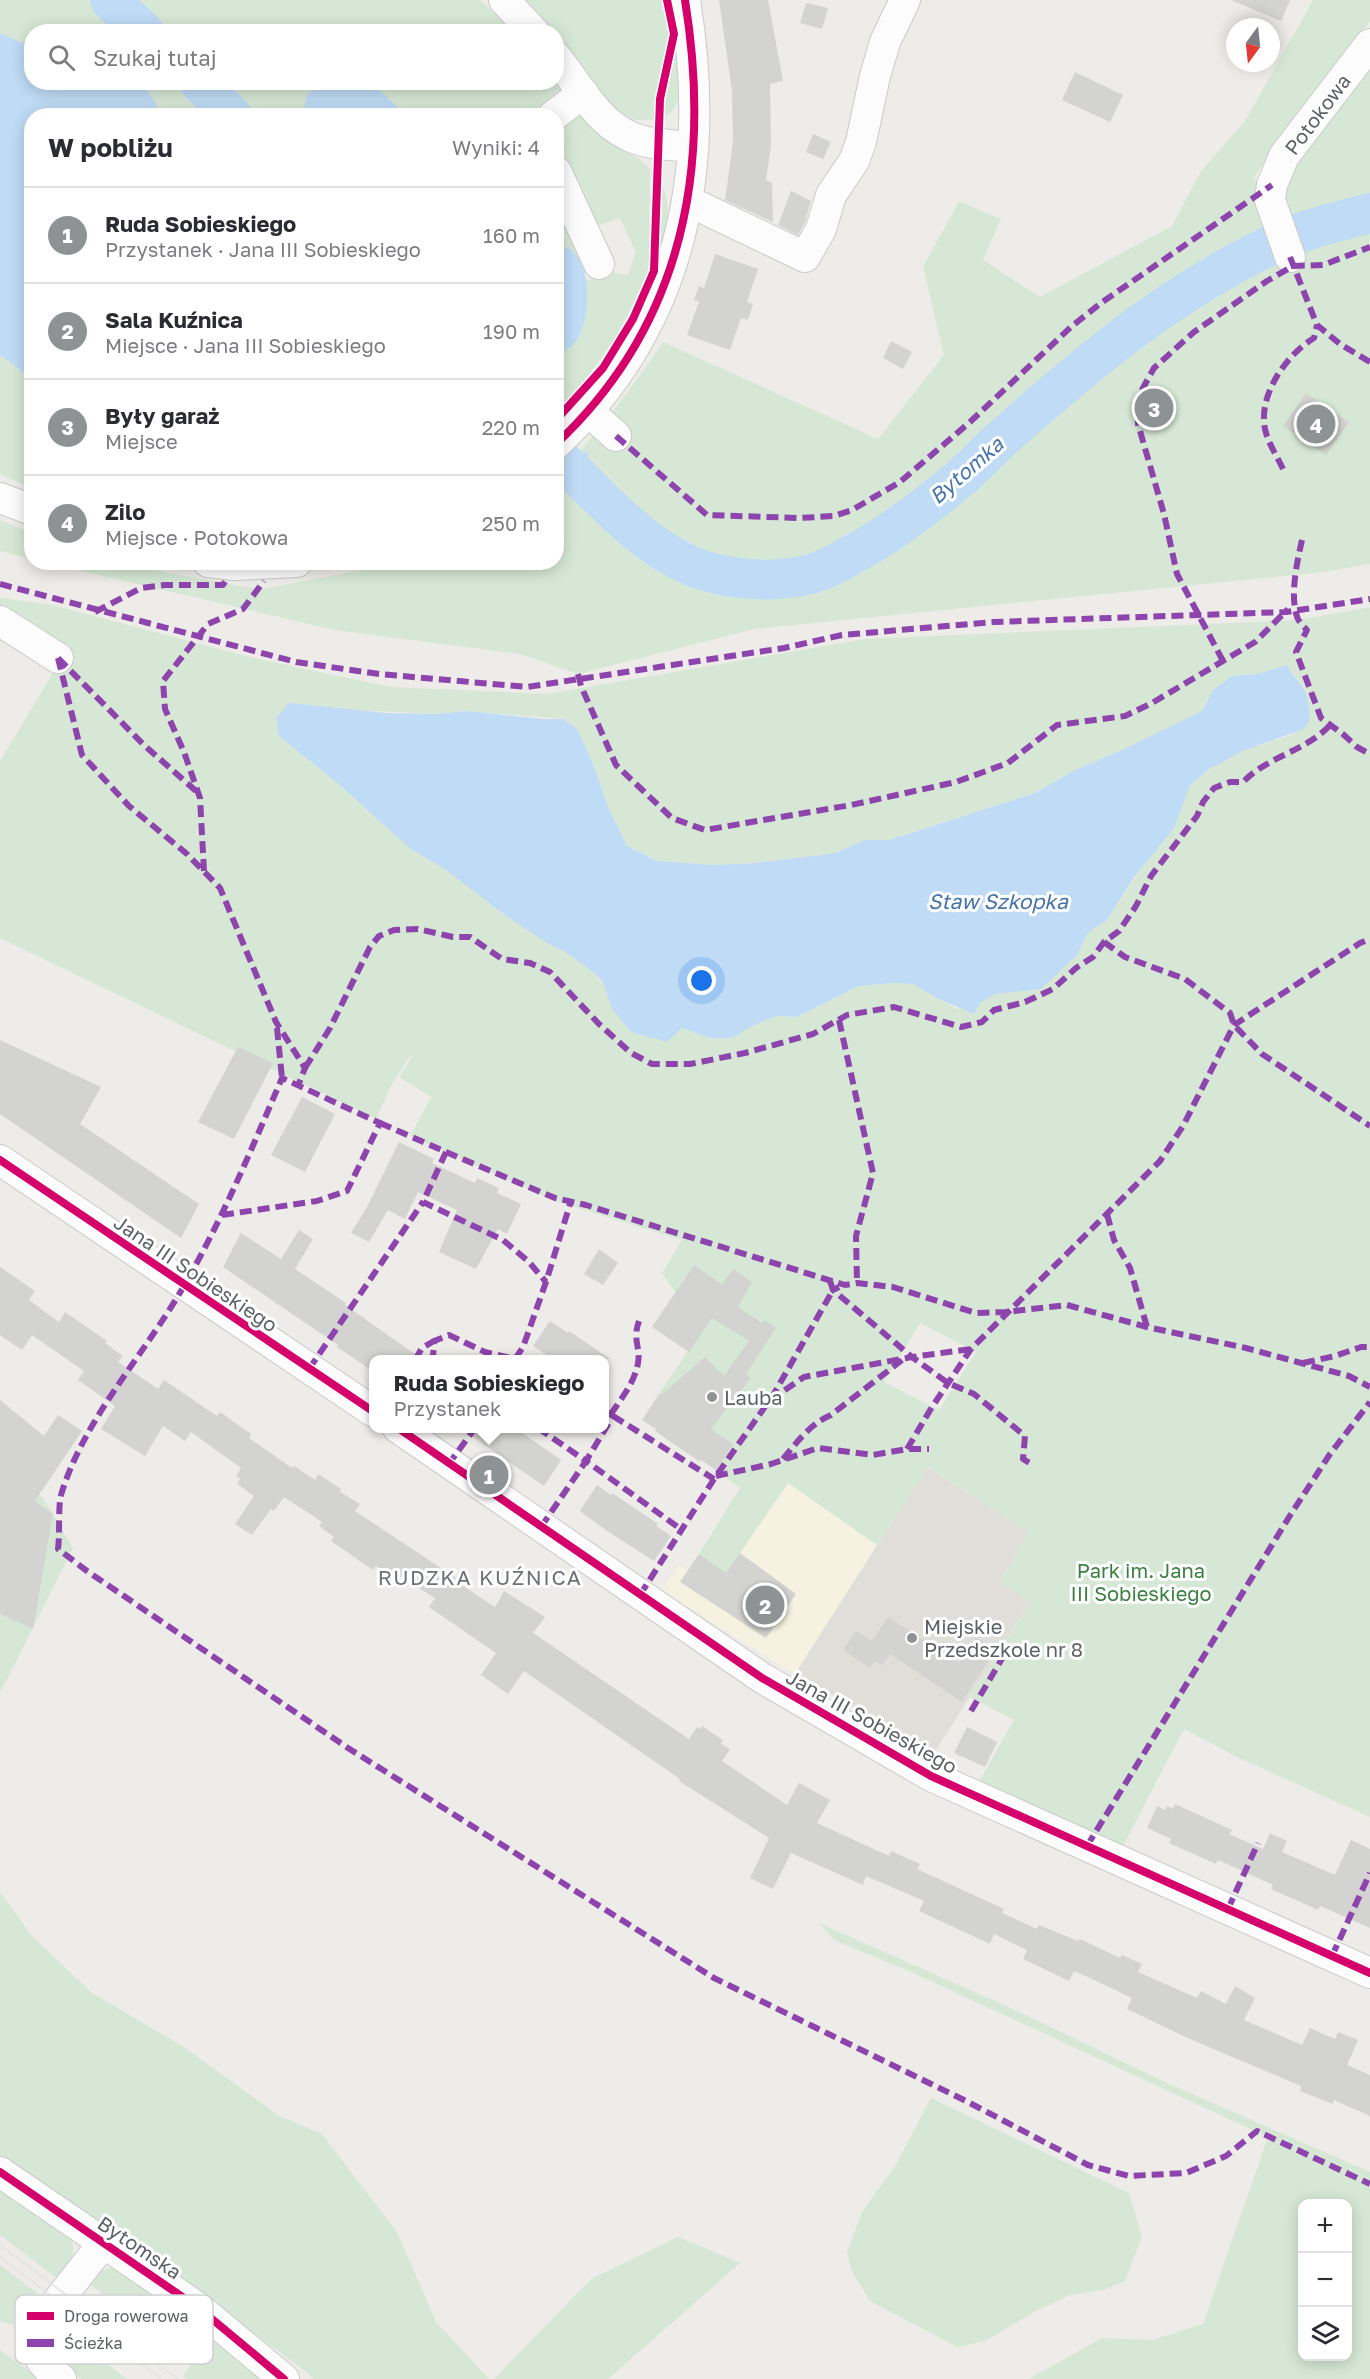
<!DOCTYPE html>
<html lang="pl">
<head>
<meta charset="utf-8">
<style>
  :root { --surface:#fff; --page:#f7f7f7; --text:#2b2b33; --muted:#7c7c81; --line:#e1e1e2; --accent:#8f9293 }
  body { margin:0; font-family:"Golos Text",sans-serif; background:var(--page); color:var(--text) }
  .controls { position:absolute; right:18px; bottom:18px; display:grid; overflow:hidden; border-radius:12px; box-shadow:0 3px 15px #0003 }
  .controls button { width:54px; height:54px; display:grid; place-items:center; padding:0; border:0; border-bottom:2px solid var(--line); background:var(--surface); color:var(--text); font:30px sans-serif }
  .compass { position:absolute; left:1226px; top:18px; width:54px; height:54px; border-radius:50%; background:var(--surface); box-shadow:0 3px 15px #0003; rotate:195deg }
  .you { position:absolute; left:702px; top:981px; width:21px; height:21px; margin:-15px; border:4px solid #fff; border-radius:50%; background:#1a73e8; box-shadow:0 0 0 9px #1a73e833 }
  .badge { display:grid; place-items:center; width:39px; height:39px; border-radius:50%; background:var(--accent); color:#fff; font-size:20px; font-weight:700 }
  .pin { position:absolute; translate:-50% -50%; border:3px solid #fff; box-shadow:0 2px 6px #0006 }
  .popup { position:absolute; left:369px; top:1355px; width:240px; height:78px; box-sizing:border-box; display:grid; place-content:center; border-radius:12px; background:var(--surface); filter:drop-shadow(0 2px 4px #0005); font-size:20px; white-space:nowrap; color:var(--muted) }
  .popup b { font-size:22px; color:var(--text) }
  .popup::after { content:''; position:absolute; left:50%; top:100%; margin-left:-12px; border:12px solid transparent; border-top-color:var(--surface) }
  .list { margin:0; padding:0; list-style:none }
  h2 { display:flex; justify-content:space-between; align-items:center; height:78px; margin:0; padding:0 24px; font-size:26px }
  h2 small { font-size:20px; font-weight:400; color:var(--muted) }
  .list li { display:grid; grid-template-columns:39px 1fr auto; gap:18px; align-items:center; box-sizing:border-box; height:96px; padding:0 24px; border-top:2px solid var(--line) }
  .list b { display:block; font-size:22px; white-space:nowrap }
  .list p { margin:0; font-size:20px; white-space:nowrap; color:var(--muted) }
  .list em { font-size:20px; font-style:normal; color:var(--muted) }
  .icon { flex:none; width:33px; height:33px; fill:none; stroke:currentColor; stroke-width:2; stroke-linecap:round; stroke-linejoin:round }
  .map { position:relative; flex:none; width:1370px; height:2379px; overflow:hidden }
  .search { position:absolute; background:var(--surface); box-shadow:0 3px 15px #0003; left:24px; top:24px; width:540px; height:66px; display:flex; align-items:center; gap:15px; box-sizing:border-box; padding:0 21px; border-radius:24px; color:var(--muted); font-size:22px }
  .panel { position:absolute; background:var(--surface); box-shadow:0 3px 15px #0003; left:24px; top:108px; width:540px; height:462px; border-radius:24px }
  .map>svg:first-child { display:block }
  .commercial { fill:#f5f2e2 }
  .education { fill:#e0ded8 }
  .green { fill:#d6e8d5; fill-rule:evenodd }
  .water { fill:#bfdbf5 }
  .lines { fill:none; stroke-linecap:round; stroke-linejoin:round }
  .stream { stroke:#bfdbf5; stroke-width:7 }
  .river { stroke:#bfdbf5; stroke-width:40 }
  .building { fill:#d3d3d1 }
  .minor-casing { stroke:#c9caca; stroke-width:32 }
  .minor { stroke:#fcfcfc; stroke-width:30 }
  .tram { stroke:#e3e3e2; stroke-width:1.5 }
  .quiet { stroke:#8e44ad; stroke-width:6; stroke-dasharray:12 6; stroke-linecap:butt }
  .cycleway-casing { stroke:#fff; stroke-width:11 }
  .cycleway { stroke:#d6006c; stroke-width:8 }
  .poi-dot { fill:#8f9293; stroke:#fff; stroke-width:2 }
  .labels { text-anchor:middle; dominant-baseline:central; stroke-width:6; stroke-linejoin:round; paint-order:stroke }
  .street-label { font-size:20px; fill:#5d6165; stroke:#fff }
  .poi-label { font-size:20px; fill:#5d6165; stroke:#fff; text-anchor:start }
  .park-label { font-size:20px; fill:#3a8040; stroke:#fff }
  .water-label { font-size:21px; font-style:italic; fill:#4874ac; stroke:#fff }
  .neighbourhood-label { font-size:21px; letter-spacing:1.5px; fill:#6e7277; stroke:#fff }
  .key { fill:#fff; stroke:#ced0d1; stroke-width:1.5 }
  .key-label { font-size:16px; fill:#5d6165 }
</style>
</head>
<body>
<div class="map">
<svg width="1370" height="2379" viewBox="0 0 1370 2379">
  <rect width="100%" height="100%" fill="#edece8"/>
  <path class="commercial" d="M788,1483L877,1545L795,1674L662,1591L679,1565L716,1588Z"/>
  <path class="education" d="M927,1467L1029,1532L1001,1581L1030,1602L934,1753L795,1674Z"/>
  <g class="green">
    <path d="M0,0H104L116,15L136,31H58L45,24L38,31L32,32L31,37L22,44L0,33Z"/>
    <path d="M118,0H480L514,31H152Z"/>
    <path d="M521,0H663L670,34L656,97V120H635L619,112L592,85L557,41L556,32L549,31Z"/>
    <path d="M1313,0H1370V21L1254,177L1271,226L1287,249L1370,222V564L1324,572L754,629L578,674L520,654L335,630L47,563H114L240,586L263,589L398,563L556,562L557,478C595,435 631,390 663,342L878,439L944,355L923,267L959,201L1001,219L983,260L1040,297L1172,226L1201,171L1245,121Z"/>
    <path d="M677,42L679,99L673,110L663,118V100Z"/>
    <path d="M1370,71V199L1291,227L1282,194L1309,139L1357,83Z"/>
    <path d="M557,80L563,91L547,115L406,116L372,83L556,82Z"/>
    <path d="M136,83H195L228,115H163L145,87Z"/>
    <path d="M207,83H317C308,91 303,103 305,116L239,115Z"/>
    <path d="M577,107L604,138L639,159L650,169L649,263L645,282L614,341L564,407L558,404L557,406V355C585,342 588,308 585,279L592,280L589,274L584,272L581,263L557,241L556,192L588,269L628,275L636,253L620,218L596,226L587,218L557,155L558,124Z"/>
    <path d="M659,181C677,208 663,240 656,267Z"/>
    <path d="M0,355L31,378V488L0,474Z"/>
    <path d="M0,520L31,533V559L0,551Z"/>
    <path d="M0,598L48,604L254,658L391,687L547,694L865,639L1298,620L1370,607V1817L1237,1757L1184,1729L1123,1846L1005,1792L977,1785L1014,1720L970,1697L1030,1603L1001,1582L1028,1532L928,1467L877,1545L788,1483L725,1575L699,1554L740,1488L716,1470L659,1394L730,1289L694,1265L676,1293L662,1273L682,1240L552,1200L410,1136L431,1097L399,1077L413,1055L409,1057L391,1086L376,1119L0,938V761L54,671L0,610ZM1287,666L1304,688L1294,734L1245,750L1209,769L1190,785L1150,855L1107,920L1088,933L1077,955L1041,988L996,994L981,1002L957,1009L913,984L891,983L859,986L797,1017L777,1016L709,1038L682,1028L631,1032L612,1008L602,980L589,969L564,951L502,913L446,870L408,847L342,787L279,736L276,718L349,710L437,714L467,711L563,719L577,729L593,764L609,809L627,846L657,861L713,865L755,863L836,853L864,840H888L1035,793L1073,771L1122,750L1202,711L1213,690L1233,676L1258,674ZM920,1323L976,1352L939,1410L884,1382Z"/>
    <path d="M0,1470L43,1498L73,1548L0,1693Z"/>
    <path d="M0,1892L32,1936L92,1993L184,2047L279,2116L322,2134L397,2232L436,2322L489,2379H313L304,2370L119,2235L0,2157Z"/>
    <path d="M819,1923L1013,2009L1167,2083L1370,2172V2379H1029L1102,2338L1152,2340L1203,2324L1268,2137L911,1972L834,1940ZM1302,2204H1348V2356H1302Z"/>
    <path d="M931,2098L1129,2193L1142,2237L1125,2281L1104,2290L1070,2295L1034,2312L985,2341L957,2347L870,2301L851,2270L847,2252L862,2212L895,2166Z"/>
    <path d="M0,2189L70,2238C79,2255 69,2267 59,2280L0,2235Z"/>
    <path d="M678,2237L740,2263L608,2379H494L591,2279Z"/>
    <path d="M0,2265L44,2298L21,2328L0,2321Z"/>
    <path d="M109,2268L118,2269L218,2340L264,2379H187L183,2376L193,2362L87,2282L95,2273Z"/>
    <path d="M55,2324L127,2379H81L52,2357L49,2349L50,2331Z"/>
    <path d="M0,2350L40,2379H0Z"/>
  </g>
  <g class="water">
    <path d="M0,33L22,43L31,37L32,82L136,83L145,87L163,115L32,116L31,378L0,355Z"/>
    <path d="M317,83H372L406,115H305C303,102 307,92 317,83Z"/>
    <path d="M557,241C566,247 576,252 581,263C591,284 589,326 573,345C569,349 562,352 557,355Z"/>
    <path d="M1287,665C1291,673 1297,679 1302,686C1308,694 1309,709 1310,720L1304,729L1245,750L1209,769L1190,785L1174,828L1135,876L1107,920L1088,933L1077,955L1041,989L996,994L981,1002L974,1014L939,999L913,984L891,983L859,986L797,1017L777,1016L754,1025L732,1038H709L682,1028L667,1042L631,1032L612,1009L602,980L589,969L564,951L547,943L502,913L446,870L408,847L342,787L279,736L276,718L289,703L386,713L437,714L467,711L542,719H563L577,729L593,764L609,809L627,846L657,861L713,865L755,863L836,853L864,840H889L1035,793L1073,771L1122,750L1202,711L1213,690L1232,676L1258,674Z"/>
  </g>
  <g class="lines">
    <path class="stream" d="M572,470L585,456"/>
    <g class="river">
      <path d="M110,0L144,32"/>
      <path d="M199,82L232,116"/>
      <path d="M556,454C599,496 650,556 709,572C740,581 780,582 811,574C826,570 841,561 855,553C892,533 926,507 958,480C972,469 984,455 997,443C1044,401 1092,359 1143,322C1184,293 1227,266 1273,244C1303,229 1338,222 1370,213"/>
    </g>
  </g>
  <g class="building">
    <path d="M719,0H768L783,81L770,84L771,146L766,180L772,183L773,222L725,200L733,142L732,91Z"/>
    <path d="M1231,0H1290L1281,21Z"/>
    <path d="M806,3L828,8L822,29L800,23Z"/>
    <path d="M1075,72L1123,95L1110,122L1062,100Z"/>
    <path d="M813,134L831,142L823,159L806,152Z"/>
    <path d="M791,191L811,201L805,222L798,235L778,225Z"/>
    <path d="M715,254L758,269L747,302L753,304L748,320L741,318L730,350L687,335L699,301L694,300L699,286L704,288Z"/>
    <path d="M891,341L912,352L903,369L883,358Z"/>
    <path d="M1306,393L1349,422L1326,455L1283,426Z"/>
    <path d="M0,1040L101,1087L80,1124L199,1204L181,1238L0,1114Z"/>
    <path d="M238,1047L273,1063L234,1139L198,1122Z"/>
    <path d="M302,1097L335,1114L305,1172L271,1155Z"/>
    <path d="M399,1142L434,1159L432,1163L475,1183L477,1178L499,1188L497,1193L521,1204L507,1234L498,1229L476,1269L439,1252L457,1210L418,1192L405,1219L388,1210L369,1242L351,1233L367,1207Z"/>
    <path d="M299,1230L313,1239L295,1269L346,1303L345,1305L422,1359H374V1372L337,1347L338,1345L223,1267L241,1233L281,1259Z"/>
    <path d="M599,1249L618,1263L603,1285L584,1274Z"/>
    <path d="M694,1265L722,1284L733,1269L752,1282L738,1307L762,1323L764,1320L776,1328L746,1374L751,1378L711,1429L733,1444L716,1470L701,1460L700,1462L655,1431L656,1429L642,1420L659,1394L661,1395L705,1357L724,1376L749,1341L712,1318L689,1352L652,1327Z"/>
    <path d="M0,1267L35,1291L29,1300L59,1322L65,1312L107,1341L105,1343L123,1356L118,1362L158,1389L164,1380L217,1416L220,1412L251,1434L249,1438L292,1468L294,1466L315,1480L318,1474L341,1489L340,1492L360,1504L355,1511L456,1578L454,1580L495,1607L504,1591L545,1617L533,1633L689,1739L697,1727L700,1729L702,1726L723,1740L721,1744L730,1749L722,1761L787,1805L799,1783L830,1800L817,1823L889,1856L891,1851L920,1864L917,1869L1004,1909L1002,1913L1037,1929L1039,1925L1078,1941L1080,1939L1120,1958L1122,1955L1142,1964L1138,1972L1197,1998L1201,1991L1226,2004L1235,1986L1255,1998L1244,2020L1302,2045L1310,2028L1335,2039L1338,2032L1358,2040L1347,2065L1370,2075V2116L1334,2100L1333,2104L1300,2091L1301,2086L1190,2039L1127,2009L1132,1998L1092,1979L1074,1971L1069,1981L1023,1959L1027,1950L994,1934L990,1944L919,1911L924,1901L866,1876L863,1885L791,1853L773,1889L750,1878L769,1838L679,1781L680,1779L524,1671L508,1694L481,1675L496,1653L429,1607L435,1598L393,1572L390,1576L376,1566L373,1570L331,1541L334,1537L319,1526L322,1522L284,1497L274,1511L271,1509L252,1535L235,1524L254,1496L237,1484L240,1479L236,1476L241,1468L191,1432L185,1441L163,1426L145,1456L101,1429L115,1406L78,1380L84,1371L32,1335L22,1350L0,1335Z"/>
    <path d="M550,1321L568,1333L569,1331L610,1359H553L533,1346Z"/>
    <path d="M0,1400L44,1436L58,1415L82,1431L35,1501L53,1514L33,1629L0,1614Z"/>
    <path d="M460,1428H515L561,1460L544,1486Z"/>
    <path d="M597,1485L611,1495L612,1493L658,1524L656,1526L671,1536L654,1561L604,1529L580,1511Z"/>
    <path d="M740,1553L796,1594L766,1638L680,1582L699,1554L726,1573Z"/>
    <path d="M888,1617L959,1663L976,1637L995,1650L962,1702L890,1654L882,1665L875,1661L870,1668L843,1650L856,1631L872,1641Z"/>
    <path d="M967,1727L997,1742L985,1767L954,1753Z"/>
    <path d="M1175,1804L1232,1830L1229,1834L1263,1849L1270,1833L1287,1841L1282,1852L1335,1875L1351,1840L1370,1849V1928L1320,1906L1318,1910L1271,1889L1273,1885L1218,1860L1216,1864L1169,1843L1171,1839L1147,1828L1157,1806L1165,1810L1167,1806L1173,1809Z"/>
  </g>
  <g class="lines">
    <defs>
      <g id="minor">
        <path d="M504,0L534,32"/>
        <path d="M556,57C579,85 595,120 629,136C647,145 673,145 693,147"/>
        <path d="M553,116L583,93"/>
        <path d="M556,171L599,264"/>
        <path d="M688,201L805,257L821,229L831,195L854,161L861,142L875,76L885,42L905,0"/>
        <path d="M1290,257L1270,200L1272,185L1284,156L1370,44"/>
        <path d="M588,411L616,436"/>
        <path d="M556,444C684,324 712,167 685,0"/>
        <path d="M0,498L32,510"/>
        <path d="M208,562L235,565L297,562"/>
        <path d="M0,621L58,658"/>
        <path d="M0,1160L374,1412"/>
        <path d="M398,1428L762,1678L931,1776L1370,1973"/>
        <path d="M0,2172L200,2309L284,2379"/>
        <path d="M61,2379C43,2366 31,2353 36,2329L104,2242"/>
      </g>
    </defs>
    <use href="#minor" class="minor-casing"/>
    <use href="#minor" class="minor"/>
    <g class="tram">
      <path d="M0,2245L178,2379"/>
      <path d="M0,2257L161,2379"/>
    </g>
    <g class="quiet">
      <path d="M1290,257L1317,325L1340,344L1370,362"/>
      <path d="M616,436L707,515L800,518L834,516L852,510L900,482L970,422L1072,326L1101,303L1272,185"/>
      <path d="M1283,469C1277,456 1268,443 1265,429C1258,395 1286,355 1314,338L1317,325"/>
      <path d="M1302,540C1297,562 1289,598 1298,619C1300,623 1304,627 1307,630L1296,652L1321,718L1344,735L1357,747L1370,754"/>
      <path d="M0,584L296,662L379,674L527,687L784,648L842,635L993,622L1286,612L1370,599"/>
      <path d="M95,612L141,588L165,585H223L226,580"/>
      <path d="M58,658L82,755L129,806L187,854L220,888L276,1022L305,1068L298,1086"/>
      <path d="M58,658L144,745L196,791"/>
      <path d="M1223,661L1177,574L1164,514L1138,424L1139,395L1154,368L1194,332L1267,281L1293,266L1323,265L1370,247"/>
      <path d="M578,674L581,686L616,765L672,818L705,830L851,805L956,782L1008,763L1057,725L1125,716L1152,703L1255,642L1288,609"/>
      <path d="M204,871L200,798L184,752L165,709L163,681L208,624L243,609L264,581"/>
      <path d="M1104,942L1125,957L1185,979L1230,1013L1234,1025L1262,1054L1370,1126"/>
      <path d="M839,1020L873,1173L856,1236L857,1283"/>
      <path d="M277,1028L282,1078"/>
      <path d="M305,1068L330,1028L370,947L379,936L394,930L418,929L453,937H470L502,959L530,963L550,972L599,1024L631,1053L652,1064H690L745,1053L813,1034L847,1015L894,1007L961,1027L982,1022L994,1010L1025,1002L1053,989L1076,968L1093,957L1104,942L1119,931L1136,906L1151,876L1197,816L1203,802L1214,788L1230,782H1243C1268,756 1307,751 1331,724"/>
      <path d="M380,1123L446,1152L423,1202L503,1240L529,1262L546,1282"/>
      <path d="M446,1152L555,1198L586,1205L845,1285L857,1283L893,1287L976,1313L1006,1312L1067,1305L1147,1327L1246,1348L1349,1376L1370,1387"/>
      <path d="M1107,1214L1114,1240L1130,1268L1147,1327"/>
      <path d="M222,1215L317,1201L347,1191L380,1123L282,1078C252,1148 223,1218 185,1284C146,1353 84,1418 61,1495C58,1506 60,1535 58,1549L87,1571L348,1748L714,1978L966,2101L1088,2165L1129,2176L1186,2173L1226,2156L1257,2131L1370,2184"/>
      <path d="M830,1281L833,1290L912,1357L948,1383L974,1394L1025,1436L1023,1459L1033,1465"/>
      <path d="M415,1360L422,1348L434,1341"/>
      <path d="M437,1360L433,1357L434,1341L449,1335L485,1352L515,1359L523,1347L546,1282L571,1201"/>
      <path d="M1303,1363L1335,1356L1361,1347H1370"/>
      <path d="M309,1369L423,1202"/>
      <path d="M771,1399L833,1290L839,1287"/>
      <path d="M611,1414C621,1399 635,1382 638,1363C641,1348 632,1340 639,1321"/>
      <path d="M613,1416L714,1479"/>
      <path d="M538,1428L586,1461L613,1416L604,1411"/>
      <path d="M907,1449L932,1407L971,1349L1160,1161L1183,1126L1234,1025L1360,943L1370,939"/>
      <path d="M783,1459C797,1442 810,1424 831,1415L902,1360"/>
      <path d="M448,1465L475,1428"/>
      <path d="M716,1476L771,1464L818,1448L873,1455L907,1449H929"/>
      <path d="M541,1527L586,1461L682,1530"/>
      <path d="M640,1595L714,1479L769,1401L804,1377L912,1357L971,1349"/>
      <path d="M971,1711L1006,1652"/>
      <path d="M1087,1846L1291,1514L1330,1454L1370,1402"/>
      <path d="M1228,1909L1258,1843"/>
      <path d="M1332,1956L1370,1873"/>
    </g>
    <defs>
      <g id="cycleway">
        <path d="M556,420L603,368L633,319L654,271L660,99L674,34L667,0"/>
        <path d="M556,444C684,324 712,167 685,0"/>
        <path d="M0,1160L374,1412"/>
        <path d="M398,1428L762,1678L931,1776L1370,1973"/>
        <path d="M0,2172L200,2309L284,2379"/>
      </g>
    </defs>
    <use href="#cycleway" class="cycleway-casing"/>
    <use href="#cycleway" class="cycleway"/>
  </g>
  <g class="poi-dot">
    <circle cx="712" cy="1397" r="6"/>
    <circle cx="912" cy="1638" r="6"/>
  </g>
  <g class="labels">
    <g class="street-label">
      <text transform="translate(1317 114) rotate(-53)">Potokowa</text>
      <text transform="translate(196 1273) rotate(34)">Jana III Sobieskiego</text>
      <text transform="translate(872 1721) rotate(29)">Jana III Sobieskiego</text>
      <text transform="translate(140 2247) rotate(34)">Bytomska</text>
    </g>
    <g class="poi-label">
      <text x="724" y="1397">Lauba</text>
      <text x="924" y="1626">Miejskie<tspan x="924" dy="23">Przedszkole nr 8</tspan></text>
    </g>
    <g class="park-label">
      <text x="1141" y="1570">Park im. Jana<tspan x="1141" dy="23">III Sobieskiego</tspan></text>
    </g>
    <g class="water-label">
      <text transform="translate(966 470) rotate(-41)">Bytomka</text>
      <text x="998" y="901">Staw Szkopka</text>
    </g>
    <g class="neighbourhood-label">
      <text x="480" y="1577">RUDZKA KUŹNICA</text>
    </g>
  </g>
  <rect x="15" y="2295" width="198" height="69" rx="9" class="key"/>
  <rect x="27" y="2312" width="27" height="8" fill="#d6006c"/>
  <rect x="27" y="2339" width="27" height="8" fill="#8e44ad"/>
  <g class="key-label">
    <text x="64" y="2322">Droga rowerowa</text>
    <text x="64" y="2349">Ścieżka</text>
  </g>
</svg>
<div class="controls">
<button>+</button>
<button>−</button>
<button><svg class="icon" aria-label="layers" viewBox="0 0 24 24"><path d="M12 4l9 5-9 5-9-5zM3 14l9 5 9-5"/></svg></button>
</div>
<svg class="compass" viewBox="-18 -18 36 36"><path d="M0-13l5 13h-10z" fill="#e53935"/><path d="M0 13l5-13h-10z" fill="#7c7c81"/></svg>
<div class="you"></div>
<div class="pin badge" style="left:489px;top:1475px">1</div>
<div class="popup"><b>Ruda Sobieskiego</b>Przystanek</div>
<div class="pin badge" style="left:765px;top:1605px">2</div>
<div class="pin badge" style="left:1154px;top:408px">3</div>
<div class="pin badge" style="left:1316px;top:424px">4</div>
<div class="search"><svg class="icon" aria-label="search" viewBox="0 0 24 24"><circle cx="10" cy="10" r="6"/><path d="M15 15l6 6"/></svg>Szukaj tutaj</div>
<section class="panel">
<h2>W pobliżu<small>Wyniki: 4</small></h2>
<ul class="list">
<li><span class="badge">1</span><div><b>Ruda Sobieskiego</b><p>Przystanek · Jana III Sobieskiego</p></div><em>160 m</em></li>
<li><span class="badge">2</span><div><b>Sala Kuźnica</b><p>Miejsce · Jana III Sobieskiego</p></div><em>190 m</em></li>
<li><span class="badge">3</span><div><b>Były garaż</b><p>Miejsce</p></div><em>220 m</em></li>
<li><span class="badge">4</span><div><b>Zilo</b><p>Miejsce · Potokowa</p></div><em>250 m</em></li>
</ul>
</section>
</div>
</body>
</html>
